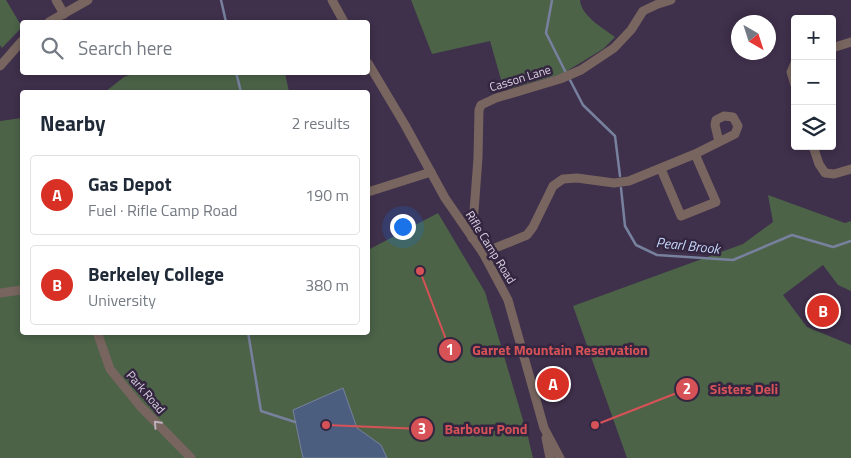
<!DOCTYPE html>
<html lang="en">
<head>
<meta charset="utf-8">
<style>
  :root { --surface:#fff; --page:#f6f6f7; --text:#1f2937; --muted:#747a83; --line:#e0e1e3; --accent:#d93025 }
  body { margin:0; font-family:"Titillium Web",sans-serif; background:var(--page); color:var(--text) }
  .controls { position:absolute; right:15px; top:15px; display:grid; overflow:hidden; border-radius:5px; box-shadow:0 2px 8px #0003 }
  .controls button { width:45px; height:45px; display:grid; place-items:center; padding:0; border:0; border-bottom:1px solid var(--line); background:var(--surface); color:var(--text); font:25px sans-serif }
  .compass { position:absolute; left:731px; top:15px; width:45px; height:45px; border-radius:50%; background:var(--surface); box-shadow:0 2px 8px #0003; rotate:141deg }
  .you { position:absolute; left:402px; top:226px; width:18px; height:18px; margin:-12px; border:4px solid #fff; border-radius:50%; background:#1a73e8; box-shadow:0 0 0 8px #1a73e833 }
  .badge { display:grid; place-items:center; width:32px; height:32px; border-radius:50%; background:var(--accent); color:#fff; font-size:16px; font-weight:700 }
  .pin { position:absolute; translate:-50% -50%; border:2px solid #fff; box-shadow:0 1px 5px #0006 }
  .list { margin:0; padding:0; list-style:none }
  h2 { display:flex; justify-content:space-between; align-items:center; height:65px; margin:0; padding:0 20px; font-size:21px }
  h2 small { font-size:16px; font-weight:400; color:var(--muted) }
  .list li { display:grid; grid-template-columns:32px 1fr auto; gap:15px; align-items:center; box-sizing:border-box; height:80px; margin:0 10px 10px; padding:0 10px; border:1px solid var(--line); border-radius:5px }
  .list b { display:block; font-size:19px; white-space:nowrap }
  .list p { margin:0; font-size:16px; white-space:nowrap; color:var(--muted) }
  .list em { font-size:16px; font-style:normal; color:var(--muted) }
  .icon { flex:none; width:28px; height:28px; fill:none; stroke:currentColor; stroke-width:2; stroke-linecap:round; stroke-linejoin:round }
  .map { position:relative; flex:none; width:851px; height:458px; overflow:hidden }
  .search { position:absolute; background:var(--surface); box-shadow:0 2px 8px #0003; left:20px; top:20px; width:350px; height:55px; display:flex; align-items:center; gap:12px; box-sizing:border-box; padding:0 18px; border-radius:5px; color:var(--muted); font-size:19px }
  .panel { position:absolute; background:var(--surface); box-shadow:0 2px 8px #0003; left:20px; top:90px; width:350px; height:245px; border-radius:5px }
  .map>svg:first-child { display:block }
  .green { fill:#4c6348 }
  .water { fill:#4c5e80; stroke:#77819e }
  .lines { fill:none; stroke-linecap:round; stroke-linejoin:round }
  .stream { stroke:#77819e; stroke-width:2.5 }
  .minor { stroke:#78655f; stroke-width:9 }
  .oneway { stroke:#bdb1bb }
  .labels { text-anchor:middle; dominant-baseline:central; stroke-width:5; stroke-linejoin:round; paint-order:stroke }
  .street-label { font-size:12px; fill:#dbd2e3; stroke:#342640 }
  .water-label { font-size:14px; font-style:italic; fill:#c5d8fc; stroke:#342640 }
  .leader { fill:none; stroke:#d75257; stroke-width:2 }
  .callout-dot { fill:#d75257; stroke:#342640; stroke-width:2 }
  .mark-label { font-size:15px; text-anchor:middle; font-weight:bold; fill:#fff }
  .callout-label { font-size:14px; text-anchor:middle; font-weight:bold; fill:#d75257; stroke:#342640; stroke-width:5; stroke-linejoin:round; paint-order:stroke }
</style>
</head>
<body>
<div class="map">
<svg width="851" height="458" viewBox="0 0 851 458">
  <rect width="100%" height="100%" fill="#3f304b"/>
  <g class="green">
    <path d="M0,0H6L22,27L2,48L0,45Z"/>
    <path d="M411,0H580C581,16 603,28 615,37L603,49L562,74L504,90L490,41L432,54Z"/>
    <path d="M135,73H285L289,92H105L124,77Z"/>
    <path d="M22,118V332H368V250L438,213L485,292L528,437L533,458H0V121Z"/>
    <path d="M768,195L845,223L851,221V291L838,285L823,265L783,295L807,327L851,345V458H627L573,306L743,244L773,222Z"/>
  </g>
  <path class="water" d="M343,388L357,428L381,445L387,458H303L293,410Z"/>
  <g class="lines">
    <g class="stream">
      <path d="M221,0L226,22"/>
      <path d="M552,0L546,33L566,73"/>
      <path d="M236,72L241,92"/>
      <path d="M569,78L583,105L615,136L620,176"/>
      <path d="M621,188L625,226L636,245L657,255L733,260L792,235L833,247L851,241"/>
      <path d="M248,332L261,411L295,422"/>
    </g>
    <g class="minor">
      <path d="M56,0L64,14"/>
      <path d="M332,0L344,22"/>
      <path d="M49,22L88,0"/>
      <path d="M832,48L851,42"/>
      <path d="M368,63L405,125L445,198L483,253L508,300L544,428L560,458"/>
      <path d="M795,63L791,72L795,85"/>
      <path d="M0,66L22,41"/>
      <path d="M813,146L819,164L825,173L834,174L851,169"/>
      <path d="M661,169L681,216L716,202L695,154"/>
      <path d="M368,192L431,172"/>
      <path d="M472,238L478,158L479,110L481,105L496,98L560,79L581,70L614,48L631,30L643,11L658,4L671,0"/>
      <path d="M483,253L527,235L533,227L553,186L563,179L577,178L614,183L629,181L695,154L735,134L738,126L733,117L724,116L716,120L715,125L719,142"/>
      <path d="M0,293L22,290"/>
      <path d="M97,332L110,369L140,406L191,458"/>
      <path d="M546,438L550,458"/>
    </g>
  </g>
  <defs><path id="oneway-chevron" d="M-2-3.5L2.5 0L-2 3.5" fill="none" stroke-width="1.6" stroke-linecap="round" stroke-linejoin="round" transform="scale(1.25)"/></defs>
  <use class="oneway" href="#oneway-chevron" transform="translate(157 424) rotate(-133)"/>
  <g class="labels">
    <g class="street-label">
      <text transform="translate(520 78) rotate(-17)">Casson Lane</text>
      <text transform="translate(491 247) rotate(58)">Rifle Camp Road</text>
      <text transform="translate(146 392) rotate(49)">Park Road</text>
    </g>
    <g class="water-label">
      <text transform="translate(688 245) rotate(6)">Pearl Brook</text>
    </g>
  </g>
  <path class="leader" d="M420 271L450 350M595 425L687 389M326 425L422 429"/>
  <g class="callout-dot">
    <circle cx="420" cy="271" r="5"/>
    <circle cx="595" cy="425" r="5"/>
    <circle cx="326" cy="425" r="5"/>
    <circle cx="450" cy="350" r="12"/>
    <circle cx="687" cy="389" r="12"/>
    <circle cx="422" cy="429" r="12"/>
  </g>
  <g class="mark-label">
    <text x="450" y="355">1</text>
    <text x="687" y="394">2</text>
    <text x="422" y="434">3</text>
  </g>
  <g class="callout-label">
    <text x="560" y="355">Garret Mountain Reservation</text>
    <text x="744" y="394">Sisters Deli</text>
    <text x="486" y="434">Barbour Pond</text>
  </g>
</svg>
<div class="controls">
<button>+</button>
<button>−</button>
<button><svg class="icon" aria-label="layers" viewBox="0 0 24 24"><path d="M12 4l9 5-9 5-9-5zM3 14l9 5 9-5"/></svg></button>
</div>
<svg class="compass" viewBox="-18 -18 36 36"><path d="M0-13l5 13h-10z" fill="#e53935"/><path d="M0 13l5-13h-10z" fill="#747a83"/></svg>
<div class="you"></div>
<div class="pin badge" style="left:553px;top:384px">A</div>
<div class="pin badge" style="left:823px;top:311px">B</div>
<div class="search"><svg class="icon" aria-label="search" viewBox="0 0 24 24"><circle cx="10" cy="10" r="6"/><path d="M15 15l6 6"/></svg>Search here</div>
<section class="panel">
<h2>Nearby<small>2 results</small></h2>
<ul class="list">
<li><span class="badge">A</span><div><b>Gas Depot</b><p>Fuel · Rifle Camp Road</p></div><em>190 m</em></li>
<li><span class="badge">B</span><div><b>Berkeley College</b><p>University</p></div><em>380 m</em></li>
</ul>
</section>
</div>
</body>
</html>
